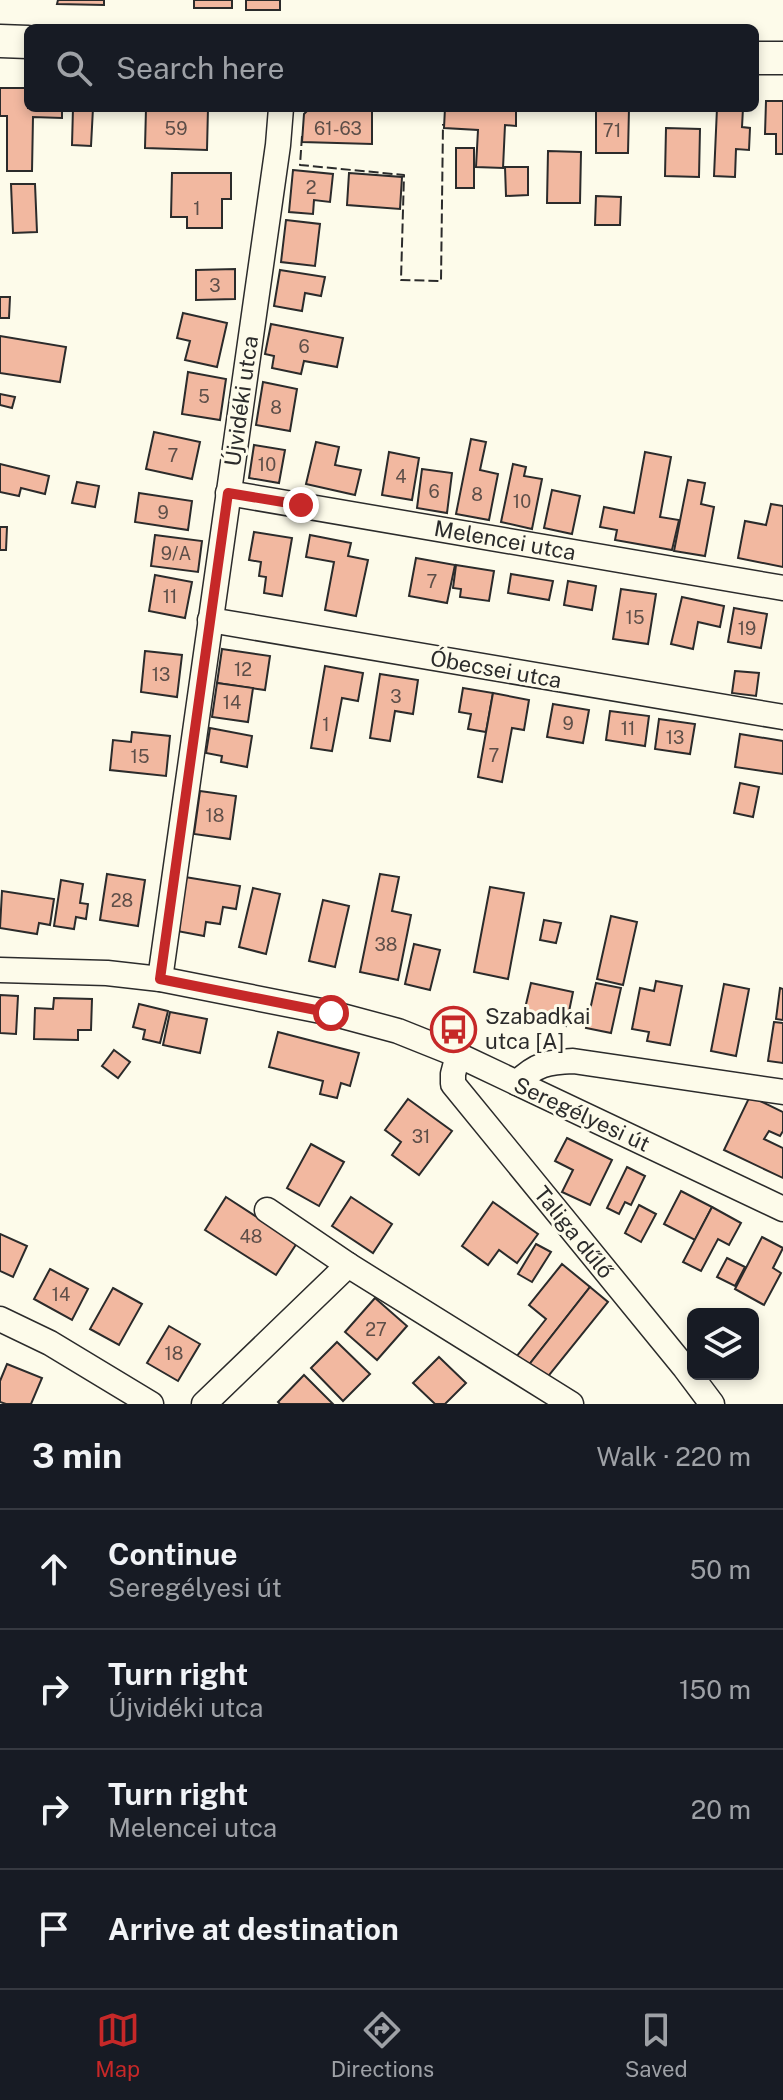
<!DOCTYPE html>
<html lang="en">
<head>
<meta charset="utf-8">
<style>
  :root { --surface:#171b24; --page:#242831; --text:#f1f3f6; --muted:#9ea1a6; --line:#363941; --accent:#c62828 }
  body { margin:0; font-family:"Public Sans",sans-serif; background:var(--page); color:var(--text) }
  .controls { position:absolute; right:24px; bottom:24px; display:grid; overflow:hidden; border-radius:12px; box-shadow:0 4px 12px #0003 }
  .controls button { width:72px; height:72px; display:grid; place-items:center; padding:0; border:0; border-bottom:2px solid var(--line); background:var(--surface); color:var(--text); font:40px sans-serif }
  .stop { position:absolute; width:24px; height:24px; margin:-18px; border:6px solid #c62828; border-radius:50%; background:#fff }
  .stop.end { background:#c62828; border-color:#fff; box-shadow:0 2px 8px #0008 }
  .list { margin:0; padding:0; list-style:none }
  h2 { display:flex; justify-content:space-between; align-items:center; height:104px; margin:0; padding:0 32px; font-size:34px }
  h2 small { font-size:26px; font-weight:400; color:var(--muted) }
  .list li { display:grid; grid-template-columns:52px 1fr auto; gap:24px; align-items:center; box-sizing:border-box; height:120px; padding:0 32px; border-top:2px solid var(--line) }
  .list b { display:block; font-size:30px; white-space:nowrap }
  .list p { margin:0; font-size:26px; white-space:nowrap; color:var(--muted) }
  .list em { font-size:26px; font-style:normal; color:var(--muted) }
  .icon { flex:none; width:44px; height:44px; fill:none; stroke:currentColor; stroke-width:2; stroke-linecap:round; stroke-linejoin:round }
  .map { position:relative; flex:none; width:783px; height:1404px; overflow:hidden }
  .search { position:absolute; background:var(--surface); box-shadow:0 4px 12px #0003; left:24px; right:24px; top:24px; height:88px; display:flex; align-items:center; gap:20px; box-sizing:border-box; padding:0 28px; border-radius:12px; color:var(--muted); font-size:30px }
  .sheet { height:584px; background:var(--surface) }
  nav { display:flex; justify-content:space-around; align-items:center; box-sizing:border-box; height:112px; border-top:2px solid var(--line); background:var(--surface); font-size:22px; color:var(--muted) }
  nav a { display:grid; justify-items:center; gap:4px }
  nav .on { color:var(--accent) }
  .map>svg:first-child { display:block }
  .building { fill:#f2b8a0; stroke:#2b2b2b; stroke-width:2 }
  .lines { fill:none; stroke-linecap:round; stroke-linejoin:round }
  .minor-casing { stroke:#2b2b2b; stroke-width:27 }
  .major-casing { stroke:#2b2b2b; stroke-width:35 }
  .minor { stroke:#fdfbea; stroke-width:24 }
  .major { stroke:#fdfbea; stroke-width:32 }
  .fence { stroke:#2b2b2b; stroke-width:2; stroke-dasharray:10 4; stroke-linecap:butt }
  .route { stroke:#c62828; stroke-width:10 }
  .labels { text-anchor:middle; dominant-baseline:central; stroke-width:6; stroke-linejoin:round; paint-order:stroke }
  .number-label { font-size:18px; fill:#5d4e48 }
  .street-label { font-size:22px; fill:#2b2b2b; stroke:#fdfbea }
  .poi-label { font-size:22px; fill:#2b2b2b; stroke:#fdfbea; text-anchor:start }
</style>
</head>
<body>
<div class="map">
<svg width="783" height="1404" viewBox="0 0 783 1404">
  <rect width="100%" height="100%" fill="#fdfbea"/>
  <g class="building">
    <path d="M58,0H104V5L57,4Z"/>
    <rect x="194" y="0" width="38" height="8"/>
    <rect x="246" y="0" width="34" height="10"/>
    <path d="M0,88H28V108H62V118L33,117L32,171H7V116H0Z"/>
    <path d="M766,101H783V154H776V134H765Z"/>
    <path d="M73,108H93L91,146L72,145Z"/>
    <path d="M146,108H208L207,150L145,148Z"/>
    <path d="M310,108H372V144L302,142L304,114Z"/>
    <path d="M445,108H516V126L505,125L503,168L476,167L478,130L444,128Z"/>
    <path d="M596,108H629L628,153H596Z"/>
    <path d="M717,108H743L742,127L750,128L749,150L736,149L735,177L714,176Z"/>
    <path d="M666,128L700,129L699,177L665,176Z"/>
    <rect x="456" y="148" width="18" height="40"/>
    <path d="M548,151L581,152L580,203H547Z"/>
    <path d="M505,167H528V195L506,196Z"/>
    <path d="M293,170L333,174L330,202L314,200L313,214L289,212Z"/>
    <path d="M172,173H231V199H222V228H187V217H171Z"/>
    <path d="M349,173L402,177L400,209L347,205Z"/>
    <path d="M11,184H35L37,232L13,233Z"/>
    <path d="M596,196L621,197L620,225H595Z"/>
    <path d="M286,220L320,224L315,266L281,262Z"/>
    <path d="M235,269V299L196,300V270Z"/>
    <path d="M280,270L325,277L321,296L305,293L302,311L274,306Z"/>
    <path d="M0,297H10L9,318H0Z"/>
    <path d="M183,313L227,323L217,367L185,360L190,341L177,338Z"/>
    <path d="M271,324L343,338L337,367L304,361L301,374L272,368L274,356L265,354Z"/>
    <path d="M0,336L66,347L60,382L0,373Z"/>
    <path d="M188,372L226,379L220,420L182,414Z"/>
    <path d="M263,382L297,389L290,431L256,425Z"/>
    <path d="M0,394L15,397L12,408L0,405Z"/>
    <path d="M154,432L200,442L192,479L146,469Z"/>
    <path d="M471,439L486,442L480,470L498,474L489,520L456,514Z"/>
    <path d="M316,442L339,447L335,465L361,470L355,495L306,484Z"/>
    <path d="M254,445L285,450L279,483L249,478Z"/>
    <path d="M389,452L419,458L412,500L382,495Z"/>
    <path d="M645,452L671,457L660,517L679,520L672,550L615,540L617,530L600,527L604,507L634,513Z"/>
    <path d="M0,464L49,476L45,494L21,488L19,496L0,492Z"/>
    <path d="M513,464L526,467L524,476L542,479L532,529L501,522Z"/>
    <path d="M422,469L452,473L447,513L417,508Z"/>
    <path d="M688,480L705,483L701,504L714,507L705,556L674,551Z"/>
    <path d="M77,482L99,486L95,507L72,503Z"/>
    <path d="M552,490L580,496L572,534L544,528Z"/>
    <path d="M139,493L192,501L188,530L135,522Z"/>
    <path d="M771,504L783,506V567L738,558L745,521L766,525Z"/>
    <path d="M0,527H7L6,550H0Z"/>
    <path d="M254,532L292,538L282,596L264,593L266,577L259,576L261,562L249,560Z"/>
    <path d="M155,535L202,541L198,572L151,566Z"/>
    <path d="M310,535L351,543L348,556L368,560L356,616L325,610L334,562L306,557Z"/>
    <path d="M416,558L455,565L447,603L409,596Z"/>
    <path d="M456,565L494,571L489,601L460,597L461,589L453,588Z"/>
    <path d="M511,574L553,581L549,600L508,593Z"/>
    <path d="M155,575L192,582L185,618L149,611Z"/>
    <path d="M568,581L596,586L592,610L564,605Z"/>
    <path d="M621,589L656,594L648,644L613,639Z"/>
    <path d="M682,597L724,606L720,627L698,622L693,649L671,644Z"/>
    <path d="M734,608L767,614L761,648L728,642Z"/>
    <path d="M222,649L270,656L265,690L217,683Z"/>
    <path d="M145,651L182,655L177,697L141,692Z"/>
    <path d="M325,666L363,673L358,701L342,698L332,751L311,748Z"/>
    <path d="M735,671L759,673L756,696L732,693Z"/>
    <path d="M380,674L418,680L413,714L395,711L390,741L370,738Z"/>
    <path d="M217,683L253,688L248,722L212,717Z"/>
    <path d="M463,688L493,693L486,732L468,729L471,714L459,712Z"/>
    <path d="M493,693L529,700L524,730L512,728L502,782L478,777Z"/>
    <path d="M553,704L589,710L583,743L547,737Z"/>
    <path d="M610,711L649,716L645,746L606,740Z"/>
    <path d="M659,719L695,724L690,754L655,749Z"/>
    <path d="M210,728L252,736L247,767L221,762L222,756L206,753Z"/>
    <path d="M132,732L170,736L166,776L110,770L113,740L131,742Z"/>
    <path d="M740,734L783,741V774L735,767Z"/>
    <path d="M740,783L759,787L753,817L734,813Z"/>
    <path d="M200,791L236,796L230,839L194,834Z"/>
    <path d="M107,874L145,880L138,926L100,920Z"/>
    <path d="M380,874L399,877L392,911L411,915L398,980L360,972Z"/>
    <path d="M185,877L240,886L236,909L223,907L220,924L206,922L204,936L177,931Z"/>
    <path d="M61,880L83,884L80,903L88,904L86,919L76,917L74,929L54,926Z"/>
    <path d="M490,887L524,893L508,979L474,972Z"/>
    <path d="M253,888L280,894L266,954L239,947Z"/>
    <path d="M2,891L54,899L50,925L39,923L37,934L0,928Z"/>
    <path d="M323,900L349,906L335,967L309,961Z"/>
    <path d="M611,916L637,922L623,985L597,979Z"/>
    <path d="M544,920L561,923L556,943L540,940Z"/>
    <path d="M414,944L440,950L430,990L405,984Z"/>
    <path d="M656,981L682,986L670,1045L647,1041L649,1032L632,1029L640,988L654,991Z"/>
    <path d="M531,983L573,992L566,1026L523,1017Z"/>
    <path d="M596,983L621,988L611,1033L586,1028Z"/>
    <path d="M724,984L749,989L736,1056L711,1051Z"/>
    <path d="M780,988L783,989V1020L776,1019Z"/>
    <path d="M0,995L18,996L16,1034L0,1033Z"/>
    <path d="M54,998L92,999L91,1030H78V1040L34,1039L35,1008L53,1009Z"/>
    <path d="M139,1004L168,1011L160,1043L143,1039L145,1030L133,1027Z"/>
    <path d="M170,1012L207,1019L200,1053L163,1045Z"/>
    <path d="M774,1022L783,1023V1063L768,1061Z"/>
    <path d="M278,1032L359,1053L350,1086L341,1083L337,1098L320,1094L323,1081L269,1067Z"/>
    <path d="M114,1050L130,1062L118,1078L102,1066Z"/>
    <path d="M750,1096L783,1112V1131L780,1136L769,1131L764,1139L783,1148V1178L724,1150Z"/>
    <path d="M408,1099L452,1131L419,1175L392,1155L401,1142L385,1130Z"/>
    <path d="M567,1138L612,1160L590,1205L562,1192L573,1170L555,1161Z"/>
    <path d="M311,1144L344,1162L319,1206L287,1188Z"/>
    <path d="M627,1167L645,1176L631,1205L625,1202L619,1214L607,1208Z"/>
    <path d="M681,1191L712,1207L695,1240L664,1224Z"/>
    <path d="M226,1197L297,1243L276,1275L205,1230Z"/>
    <path d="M351,1197L392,1224L373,1253L332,1226Z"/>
    <path d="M493,1202L538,1234L517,1263L499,1250L488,1265L462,1246Z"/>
    <path d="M639,1205L656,1214L641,1242L625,1233Z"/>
    <path d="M712,1207L741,1223L729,1245L718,1239L701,1271L683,1262Z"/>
    <path d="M0,1234L27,1246L13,1277L0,1271Z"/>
    <path d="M762,1237L783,1248L773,1268L781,1273L764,1305L735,1289Z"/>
    <path d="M536,1244L551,1252L532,1282L518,1274Z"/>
    <path d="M727,1258L745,1267L735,1286L717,1277Z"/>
    <path d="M562,1264L590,1287L528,1366L517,1356L546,1319L529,1305Z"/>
    <path d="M50,1269L88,1289L72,1320L34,1299Z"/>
    <path d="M590,1287L608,1302L546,1379L528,1366Z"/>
    <path d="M113,1288L142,1304L119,1345L90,1329Z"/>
    <path d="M375,1298L407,1326L377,1360L345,1332Z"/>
    <path d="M169,1326L200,1344L178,1381L147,1363Z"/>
    <path d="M337,1342L370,1374L343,1401L311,1368Z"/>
    <path d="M439,1357L466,1383L445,1404H435L413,1383Z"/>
    <path d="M7,1364L42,1378L31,1404H6L0,1402V1381Z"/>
    <path d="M304,1375L333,1404H280L278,1402Z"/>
  </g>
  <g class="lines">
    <defs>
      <g id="minor">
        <path d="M228,493L783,588"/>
        <path d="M210,620L783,717"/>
        <path d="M0,970L107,973L160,979L331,1013L398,1031L458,1055L783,1209"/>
        <path d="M160,979L278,145L281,108"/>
        <path d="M458,1055L453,1074V1084L685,1368L712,1404"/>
        <path d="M517,1083C536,1064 548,1062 573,1061L783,1092"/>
        <path d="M267,1210L348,1265L571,1404"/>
        <path d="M0,1319L50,1343L151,1404"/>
        <path d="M204,1404L348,1265"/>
      </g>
      <g id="major">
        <path d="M0,41L28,42"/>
        <path d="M755,58H783"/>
      </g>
    </defs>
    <use href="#minor" class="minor-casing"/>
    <use href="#major" class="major-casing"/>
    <use href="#minor" class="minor"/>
    <use href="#major" class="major"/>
    <path class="fence" d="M302,136L300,165L404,175L401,280L441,281L443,124"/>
  </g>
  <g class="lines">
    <path class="route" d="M301,505L228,493L160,979L331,1013"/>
  </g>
  <defs>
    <symbol id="bus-ring" viewBox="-11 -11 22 22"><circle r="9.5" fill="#fdfbea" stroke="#c62828" stroke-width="1.5"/><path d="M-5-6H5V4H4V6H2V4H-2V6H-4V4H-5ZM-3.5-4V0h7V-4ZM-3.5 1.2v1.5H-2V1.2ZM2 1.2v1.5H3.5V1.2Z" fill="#c62828"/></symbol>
  </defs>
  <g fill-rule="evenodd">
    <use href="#bus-ring" x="428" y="1004" width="51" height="51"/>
  </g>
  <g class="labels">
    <g class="number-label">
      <text x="176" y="128">59</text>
      <text x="338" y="128">61-63</text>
      <text x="612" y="130">71</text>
      <text x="311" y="187">2</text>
      <text x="197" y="208">1</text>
      <text x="215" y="285">3</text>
      <text x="304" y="346">6</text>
      <text x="204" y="396">5</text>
      <text x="276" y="407">8</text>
      <text x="173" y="455">7</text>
      <text x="267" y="464">10</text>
      <text x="401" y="476">4</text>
      <text x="434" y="491">6</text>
      <text x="477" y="494">8</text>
      <text x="522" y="501">10</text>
      <text x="163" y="512">9</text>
      <text x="176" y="553">9/A</text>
      <text x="432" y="581">7</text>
      <text x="170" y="596">11</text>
      <text x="635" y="617">15</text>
      <text x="747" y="628">19</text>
      <text x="243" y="669">12</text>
      <text x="161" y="674">13</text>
      <text x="396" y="696">3</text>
      <text x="232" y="702">14</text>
      <text x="568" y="723">9</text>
      <text x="326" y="724">1</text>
      <text x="628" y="728">11</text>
      <text x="675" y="737">13</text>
      <text x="494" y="755">7</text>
      <text x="140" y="756">15</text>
      <text x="215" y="815">18</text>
      <text x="122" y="900">28</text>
      <text x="386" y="944">38</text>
      <text x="421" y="1136">31</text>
      <text x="251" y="1236">48</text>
      <text x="61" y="1294">14</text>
      <text x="376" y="1329">27</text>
      <text x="174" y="1353">18</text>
    </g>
    <g class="street-label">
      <text transform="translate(241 401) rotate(-82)">Újvidéki utca</text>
      <text transform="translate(505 540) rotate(10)">Melencei utca</text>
      <text transform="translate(496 669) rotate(10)">Óbecsei utca</text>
      <text transform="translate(582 1114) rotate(25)">Seregélyesi út</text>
      <text transform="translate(574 1232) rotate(51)">Taliga dűlő</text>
    </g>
    <g class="poi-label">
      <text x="485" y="1016">Szabadkai<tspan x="485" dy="25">utca [A]</tspan></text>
    </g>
  </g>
</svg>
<div class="controls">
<button><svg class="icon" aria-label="layers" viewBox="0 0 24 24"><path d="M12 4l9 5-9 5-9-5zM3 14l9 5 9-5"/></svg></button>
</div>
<div class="stop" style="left:331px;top:1013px"></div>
<div class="stop end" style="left:301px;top:505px"></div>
<div class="search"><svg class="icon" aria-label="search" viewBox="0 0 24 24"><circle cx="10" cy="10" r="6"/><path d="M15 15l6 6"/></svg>Search here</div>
</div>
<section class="sheet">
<h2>3 min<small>Walk · 220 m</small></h2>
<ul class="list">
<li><svg class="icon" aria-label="ahead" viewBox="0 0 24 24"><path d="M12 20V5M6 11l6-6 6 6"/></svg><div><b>Continue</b><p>Seregélyesi út</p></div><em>50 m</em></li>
<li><svg class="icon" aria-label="right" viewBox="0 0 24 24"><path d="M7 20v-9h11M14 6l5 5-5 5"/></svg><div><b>Turn right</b><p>Újvidéki utca</p></div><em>150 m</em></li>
<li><svg class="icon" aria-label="right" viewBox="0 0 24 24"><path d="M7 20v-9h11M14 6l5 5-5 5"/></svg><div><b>Turn right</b><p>Melencei utca</p></div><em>20 m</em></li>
<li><svg class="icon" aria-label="arrive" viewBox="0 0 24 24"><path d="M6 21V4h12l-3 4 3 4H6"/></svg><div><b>Arrive at destination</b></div></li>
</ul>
</section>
<nav>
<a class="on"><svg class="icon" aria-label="map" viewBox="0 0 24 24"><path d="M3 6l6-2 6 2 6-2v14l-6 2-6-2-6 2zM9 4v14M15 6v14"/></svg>Map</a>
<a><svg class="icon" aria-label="directions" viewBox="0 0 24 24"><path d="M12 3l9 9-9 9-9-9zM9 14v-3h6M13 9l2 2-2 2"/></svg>Directions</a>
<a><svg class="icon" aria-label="saved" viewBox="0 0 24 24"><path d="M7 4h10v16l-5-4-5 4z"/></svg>Saved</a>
</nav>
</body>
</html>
